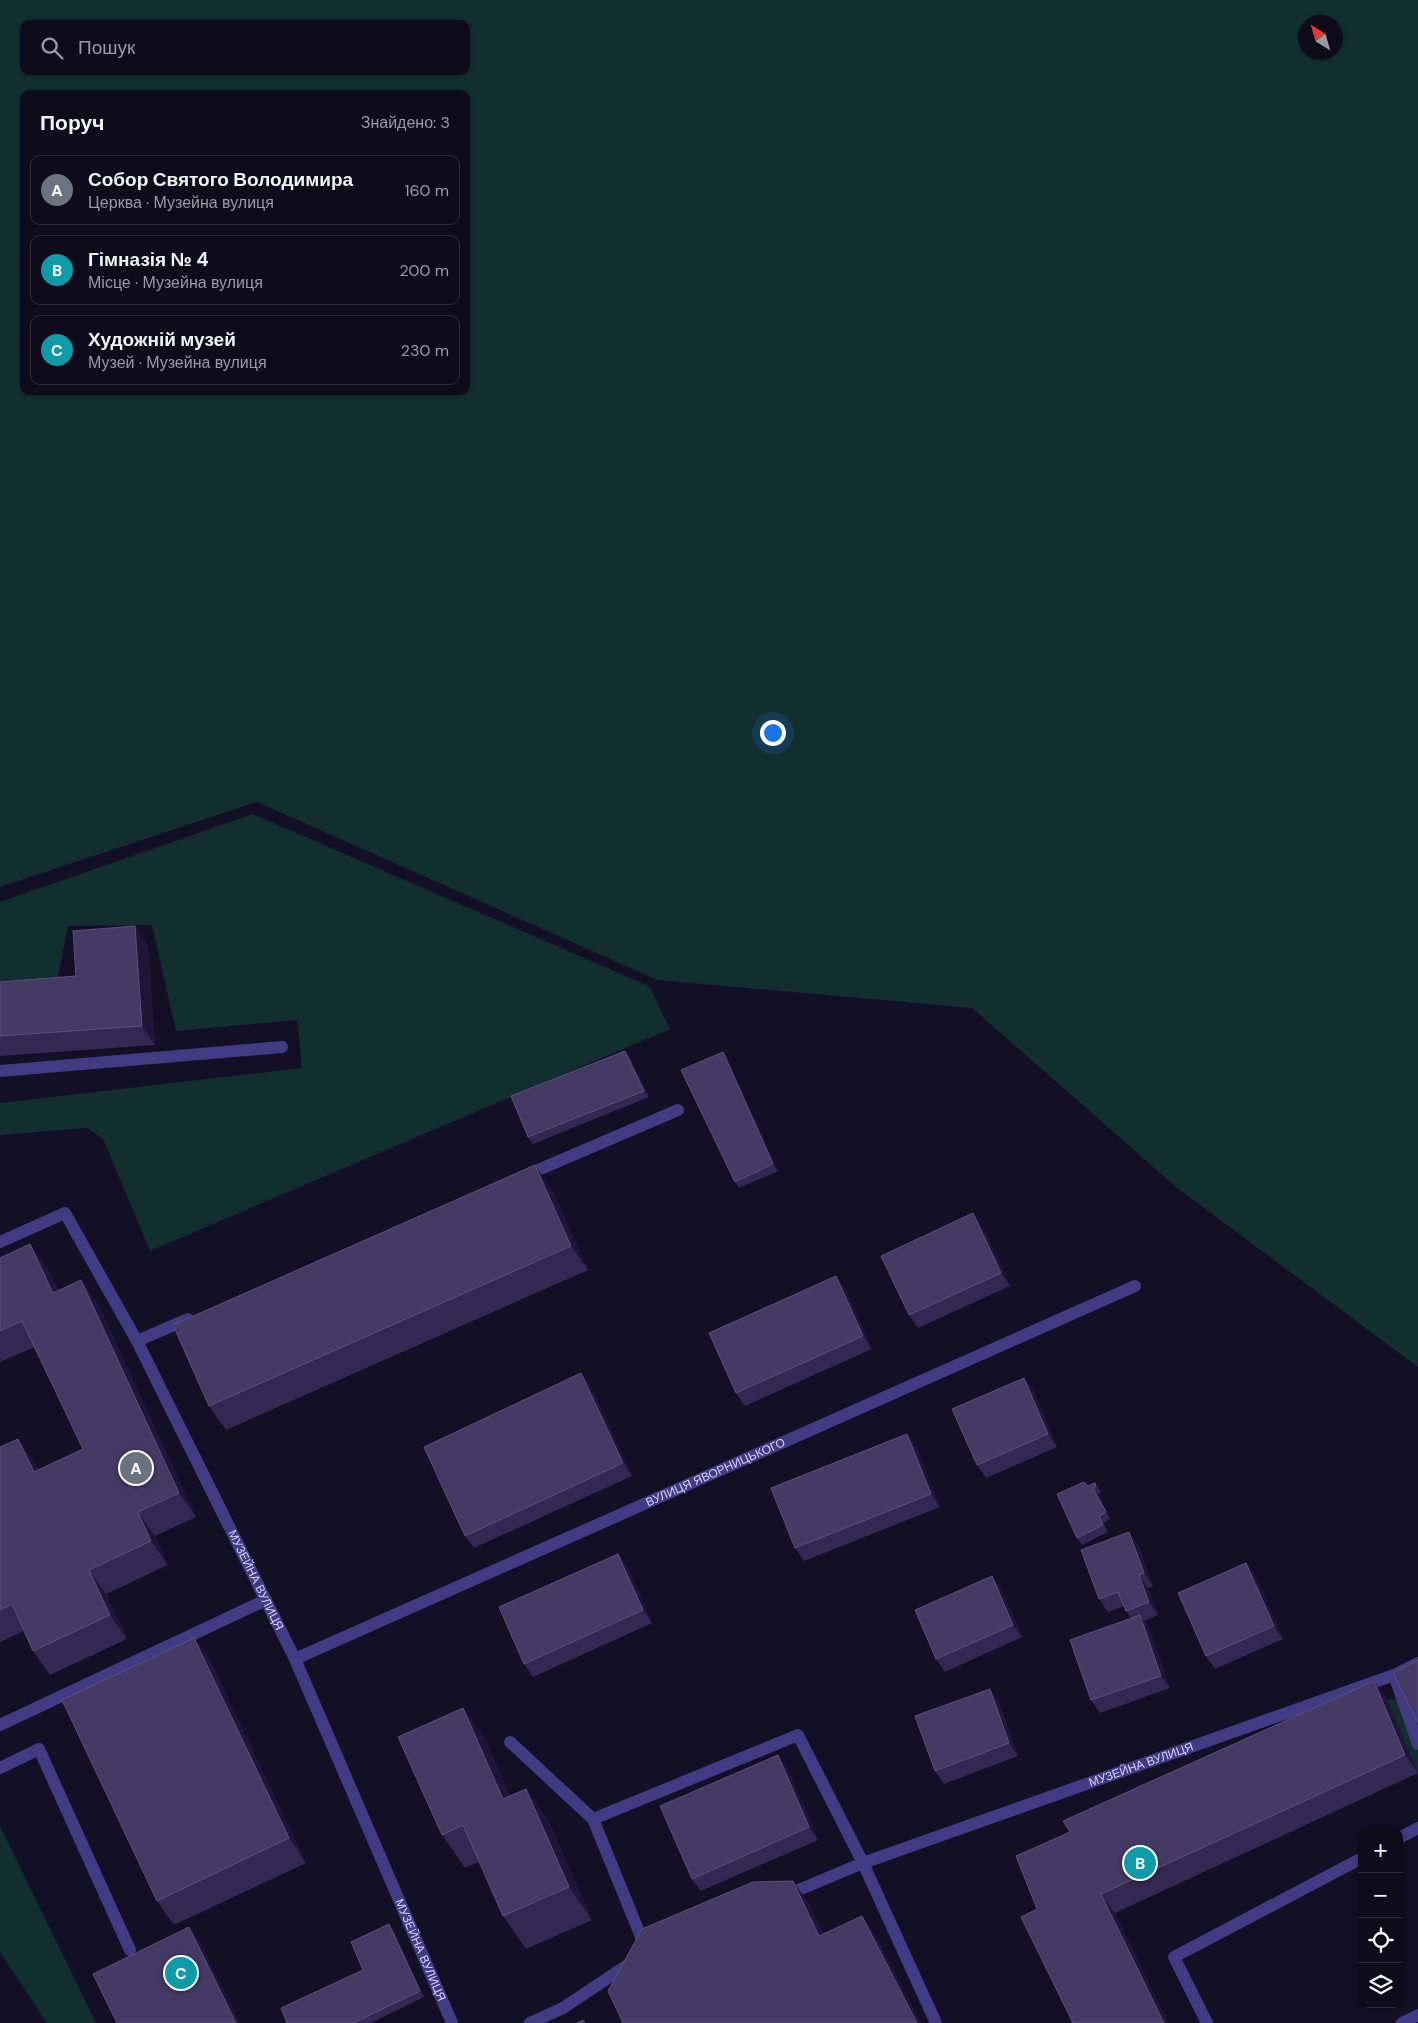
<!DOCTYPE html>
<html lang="uk">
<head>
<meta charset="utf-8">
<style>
  :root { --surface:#0e0b1b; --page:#171424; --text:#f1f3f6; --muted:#9b9ba3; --line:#2e2b3a; --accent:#0f766e }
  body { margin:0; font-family:"DM Sans",sans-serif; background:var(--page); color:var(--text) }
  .controls { position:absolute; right:15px; bottom:15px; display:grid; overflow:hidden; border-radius:10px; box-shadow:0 1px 4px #0004 }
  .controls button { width:45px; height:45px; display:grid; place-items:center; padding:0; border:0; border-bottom:1px solid var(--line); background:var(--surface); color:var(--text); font:25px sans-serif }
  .compass { position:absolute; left:1298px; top:15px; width:45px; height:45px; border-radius:50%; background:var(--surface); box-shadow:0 1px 4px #0004; rotate:323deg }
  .you { position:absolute; left:772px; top:732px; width:18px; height:18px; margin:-12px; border:4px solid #fff; border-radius:50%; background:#1a73e8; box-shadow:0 0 0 8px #1a73e833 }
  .badge { display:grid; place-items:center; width:32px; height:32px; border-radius:50%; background:var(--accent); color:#fff; font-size:16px; font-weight:700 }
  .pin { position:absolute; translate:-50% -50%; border:2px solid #fff; box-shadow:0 1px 5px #0006 }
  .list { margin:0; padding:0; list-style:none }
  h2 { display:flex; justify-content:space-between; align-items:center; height:65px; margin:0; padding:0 20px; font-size:21px }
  h2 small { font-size:16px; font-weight:400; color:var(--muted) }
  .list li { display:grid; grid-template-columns:32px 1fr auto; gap:15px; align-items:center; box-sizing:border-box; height:70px; margin:0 10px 10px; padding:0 10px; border:1px solid var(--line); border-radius:10px }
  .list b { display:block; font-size:19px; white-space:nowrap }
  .list p { margin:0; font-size:16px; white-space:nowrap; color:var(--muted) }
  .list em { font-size:16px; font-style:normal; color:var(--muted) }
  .icon { flex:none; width:28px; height:28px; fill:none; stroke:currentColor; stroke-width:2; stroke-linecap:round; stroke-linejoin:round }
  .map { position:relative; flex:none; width:1418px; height:2023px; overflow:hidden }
  .search { position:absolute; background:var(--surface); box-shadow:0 1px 4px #0004; left:20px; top:20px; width:450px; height:55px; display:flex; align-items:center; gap:12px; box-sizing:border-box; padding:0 18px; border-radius:10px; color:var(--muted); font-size:19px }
  .panel { position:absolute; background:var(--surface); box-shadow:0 1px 4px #0004; left:20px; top:90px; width:450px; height:305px; border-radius:10px }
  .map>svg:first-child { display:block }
  .green { fill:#122e2e; fill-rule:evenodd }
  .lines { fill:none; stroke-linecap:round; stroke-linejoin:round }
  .lane { stroke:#403b82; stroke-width:12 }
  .street { stroke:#403b82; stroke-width:12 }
  .wall { fill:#322852 }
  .shaded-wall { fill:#1e1638 }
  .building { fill:#443a64; stroke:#5b527c }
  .labels { text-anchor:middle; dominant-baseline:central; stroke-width:4; stroke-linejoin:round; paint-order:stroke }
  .street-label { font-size:12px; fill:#d9d3fe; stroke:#130f24 }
</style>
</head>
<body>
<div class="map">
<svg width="1418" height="2023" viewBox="0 0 1418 2023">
  <rect width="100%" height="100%" fill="#130f24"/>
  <g class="green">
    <path d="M0,0H1418V1367L1176,1187L972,1008L657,980L257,802L0,887ZM1336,22V52H1306V22ZM24,24H466V71H24ZM24,94H466V391H24Z"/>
    <path d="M253,814L649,986L670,1029L150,1251L103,1139L87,1128L0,1135V1103L302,1068L297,1020L176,1031L152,925L68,926L57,981H0V902Z"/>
    <path d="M1418,1693V1776L1387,1700L1410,1697Z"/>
    <path d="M0,1826L96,2023H47L0,1952Z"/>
  </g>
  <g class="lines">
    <g class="lane">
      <path d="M0,1071L282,1047"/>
      <path d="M524,1176L678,1110"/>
      <path d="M137,1341L188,1319"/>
      <path d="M1394,1675L1418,1744"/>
      <path d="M0,1725L266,1600"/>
      <path d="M510,1742L593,1819"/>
      <path d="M0,1768L39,1749L130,1950"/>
      <path d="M1399,1838L1418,1828"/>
      <path d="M646,1949L593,1819L798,1735L863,1863"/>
      <path d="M1207,2023L1174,1957L1362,1858"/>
      <path d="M1402,2023L1418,2015"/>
    </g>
    <g class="street">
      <path id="s1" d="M0,1242L65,1213L137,1341L295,1659L452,2023"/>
      <path id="s2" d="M295,1659L1135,1286"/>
      <path id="s3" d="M863,1863L1394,1675L1418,1663"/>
      <path d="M784,1896L863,1863L936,2023"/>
      <path d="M530,2023L563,2008L635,1960"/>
    </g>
  </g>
  <g class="wall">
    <path d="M135,926L148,945L155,1045L0,1056V982L76,976Z"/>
    <path d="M723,1052L727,1058L778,1171L739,1188L735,1182Z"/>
    <path d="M630,1058L649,1097L533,1144L528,1137Z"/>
    <path d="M552,1190L588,1270L226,1430L209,1406Z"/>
    <path d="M982,1226L1010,1286L918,1328L909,1315Z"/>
    <path d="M30,1244L47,1268L58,1290L98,1304L196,1517L155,1536L168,1565L106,1594L127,1639L50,1675L33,1651L24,1631L0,1642V1447L35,1463L39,1470L83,1449L35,1347L0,1362V1258Z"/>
    <path d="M845,1289L872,1349L745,1406L736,1393Z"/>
    <path d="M581,1373L590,1386L632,1476L474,1548L465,1536Z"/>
    <path d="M1034,1391L1057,1447L986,1478L977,1465Z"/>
    <path d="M907,1434L916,1447L940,1507L804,1561L795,1548Z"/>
    <path d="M1095,1483L1101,1492L1098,1494L1110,1519L1103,1523L1108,1532L1082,1545L1077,1538L1088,1486Z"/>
    <path d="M1129,1532L1138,1545L1153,1586L1148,1588L1158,1615L1144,1621L1149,1628L1170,1688L1100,1713L1091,1700L1131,1618L1126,1611L1124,1606L1108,1612L1099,1599Z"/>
    <path d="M1246,1563L1255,1576L1283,1639L1215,1669L1206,1656Z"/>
    <path d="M627,1566L652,1623L533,1677L524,1664Z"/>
    <path d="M992,1576L1001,1589L1022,1637L945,1672L936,1659Z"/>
    <path d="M194,1638L211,1662L306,1863L174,1925L157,1901Z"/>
    <path d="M1374,1681L1387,1700L1418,1773L1115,1913L1168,2023H1073L1037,1909L1070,1832Z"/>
    <path d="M999,1702L1018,1756L944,1784L935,1771Z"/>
    <path d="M463,1708L486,1741L510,1796L526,1789L549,1822L592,1920L526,1949L503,1916L479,1862L465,1868L442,1835Z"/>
    <path d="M787,1768L818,1840L701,1891L692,1879Z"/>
    <path d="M394,1931L424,1997L371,2023H287L363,1970Z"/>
  </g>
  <g class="shaded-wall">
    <path d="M135,926L148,945L155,1045L142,1026Z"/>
    <path d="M625,1051L630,1058L649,1097L644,1091Z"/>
    <path d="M723,1052L727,1058L778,1171L773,1164Z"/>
    <path d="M535,1165L552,1190L588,1270L571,1246Z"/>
    <path d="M973,1213L982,1226L1010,1286L1001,1273Z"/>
    <path d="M30,1244L47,1268L70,1317L53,1293Z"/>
    <path d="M836,1276L845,1289L872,1349L863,1336Z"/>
    <path d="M81,1280L98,1304L196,1517L179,1493Z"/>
    <path d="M581,1373L590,1386L632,1476L623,1463Z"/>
    <path d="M1024,1378L1034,1391L1057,1447L1048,1434Z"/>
    <path d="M907,1434L916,1447L940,1507L931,1494Z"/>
    <path d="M18,1439L35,1463L51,1496L34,1472Z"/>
    <path d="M1093,1488L1098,1494L1110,1519L1106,1512Z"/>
    <path d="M138,1512L155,1536L168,1565L151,1541Z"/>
    <path d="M1129,1532L1138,1545L1153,1586L1144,1573Z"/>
    <path d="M618,1554L627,1566L652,1623L643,1610Z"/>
    <path d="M1246,1563L1255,1576L1283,1639L1274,1626Z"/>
    <path d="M89,1570L106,1594L127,1639L110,1615Z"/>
    <path d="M1139,1575L1148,1588L1158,1615L1149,1602Z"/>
    <path d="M992,1576L1001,1589L1022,1637L1013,1625Z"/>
    <path d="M1140,1615L1149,1628L1170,1688L1161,1676Z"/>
    <path d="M194,1638L211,1662L306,1863L289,1838Z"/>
    <path d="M1374,1681L1387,1700L1418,1773L1405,1755Z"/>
    <path d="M990,1689L999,1702L1018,1756L1009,1743Z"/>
    <path d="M463,1708L486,1741L526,1832L503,1799Z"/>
    <path d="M778,1755L787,1768L818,1840L809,1827Z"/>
    <path d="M526,1789L549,1822L592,1920L569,1887Z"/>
    <path d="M793,1881L810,1905L836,1960L819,1936Z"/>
    <path d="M1101,1894L1115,1913L1168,2023H1164Z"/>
    <path d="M862,1916L878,1940L921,2023H917Z"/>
    <path d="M389,1924L394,1931L424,1997L420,1991Z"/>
    <path d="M189,1927L202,1946L240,2023H236Z"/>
  </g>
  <g class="building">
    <path d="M135,926L142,1026L0,1036V982L76,976L73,931Z"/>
    <path d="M625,1051L644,1091L528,1137L511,1096Z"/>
    <path d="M723,1052L773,1164L735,1182L681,1070Z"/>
    <path d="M535,1165L571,1246L209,1406L173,1325Z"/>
    <path d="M973,1213L1001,1273L909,1315L881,1256Z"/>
    <path d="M30,1244L53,1293L81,1280L179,1493L138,1512L151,1541L89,1570L110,1615L33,1651L12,1604L0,1610V1447L18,1439L34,1472L83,1449L22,1321L0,1331V1258Z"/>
    <path d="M836,1276L863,1336L736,1393L709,1333Z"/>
    <path d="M581,1373L623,1463L465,1536L424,1447Z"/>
    <path d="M1024,1378L1048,1434L977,1465L952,1409Z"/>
    <path d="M907,1434L931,1494L795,1548L771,1488Z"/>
    <path d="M1084,1482L1088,1486L1095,1483L1096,1486L1093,1488L1106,1512L1099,1516L1103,1525L1077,1538L1057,1494Z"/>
    <path d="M1129,1532L1144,1573L1139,1575L1149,1602L1126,1611L1118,1592L1099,1599L1081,1550Z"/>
    <path d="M618,1554L643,1610L524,1664L499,1607Z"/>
    <path d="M1246,1563L1274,1626L1206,1656L1178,1593Z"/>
    <path d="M992,1576L1013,1625L936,1659L915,1610Z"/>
    <path d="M1140,1615L1161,1676L1091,1700L1070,1640Z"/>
    <path d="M194,1638L289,1838L157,1901L62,1700Z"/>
    <path d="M1418,1660V1723L1393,1673Z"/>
    <path d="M1374,1681L1405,1755L1101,1894L1164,2023H1073L1021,1917L1037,1909L1016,1856L1070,1832L1063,1821Z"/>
    <path d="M990,1689L1009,1743L935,1771L915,1716Z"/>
    <path d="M463,1708L503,1799L526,1789L569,1887L503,1916L463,1825L442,1835L398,1737Z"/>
    <path d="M778,1755L809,1827L692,1879L660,1806Z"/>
    <path d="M793,1881L819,1936L862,1916L917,2023H623L608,1991L642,1929L753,1882Z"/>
    <path d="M389,1924L420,1991L353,2023H287L281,2008L363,1970L351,1942Z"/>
    <path d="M189,1927L236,2023H117L93,1974Z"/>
    <path d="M583,2020L585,2023H577Z"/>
  </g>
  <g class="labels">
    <g class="street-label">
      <text stroke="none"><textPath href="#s2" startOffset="460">ВУЛИЦЯ ЯВОРНИЦЬКОГО</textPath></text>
      <text stroke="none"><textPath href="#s1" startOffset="485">МУЗЕЙНА ВУЛИЦЯ</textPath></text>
      <text stroke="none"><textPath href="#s3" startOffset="295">МУЗЕЙНА ВУЛИЦЯ</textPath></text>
      <text stroke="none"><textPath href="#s1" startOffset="890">МУЗЕЙНА ВУЛИЦЯ</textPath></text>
    </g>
  </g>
</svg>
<div class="controls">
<button>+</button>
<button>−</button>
<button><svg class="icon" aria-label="locate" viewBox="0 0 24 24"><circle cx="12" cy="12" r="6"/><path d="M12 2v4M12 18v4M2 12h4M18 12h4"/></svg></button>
<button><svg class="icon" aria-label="layers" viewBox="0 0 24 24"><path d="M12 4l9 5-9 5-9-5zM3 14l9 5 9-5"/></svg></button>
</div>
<svg class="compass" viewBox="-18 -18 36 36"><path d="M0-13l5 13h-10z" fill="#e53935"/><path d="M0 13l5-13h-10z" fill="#9b9ba3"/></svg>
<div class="you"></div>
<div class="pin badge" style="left:136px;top:1468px;background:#6b7280">A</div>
<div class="pin badge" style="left:1140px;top:1863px;background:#0f9aa8">B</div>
<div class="pin badge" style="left:181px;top:1973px;background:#0f9aa8">C</div>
<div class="search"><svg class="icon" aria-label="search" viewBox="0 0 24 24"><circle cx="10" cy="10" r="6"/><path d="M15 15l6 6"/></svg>Пошук</div>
<section class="panel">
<h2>Поруч<small>Знайдено: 3</small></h2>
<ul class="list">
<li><span class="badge" style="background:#6b7280">A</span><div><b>Собор Святого Володимира</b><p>Церква · Музейна вулиця</p></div><em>160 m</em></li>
<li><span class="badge" style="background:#0f9aa8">B</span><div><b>Гімназія № 4</b><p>Місце · Музейна вулиця</p></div><em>200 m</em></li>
<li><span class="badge" style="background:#0f9aa8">C</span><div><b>Художній музей</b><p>Музей · Музейна вулиця</p></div><em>230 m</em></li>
</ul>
</section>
</div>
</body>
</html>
